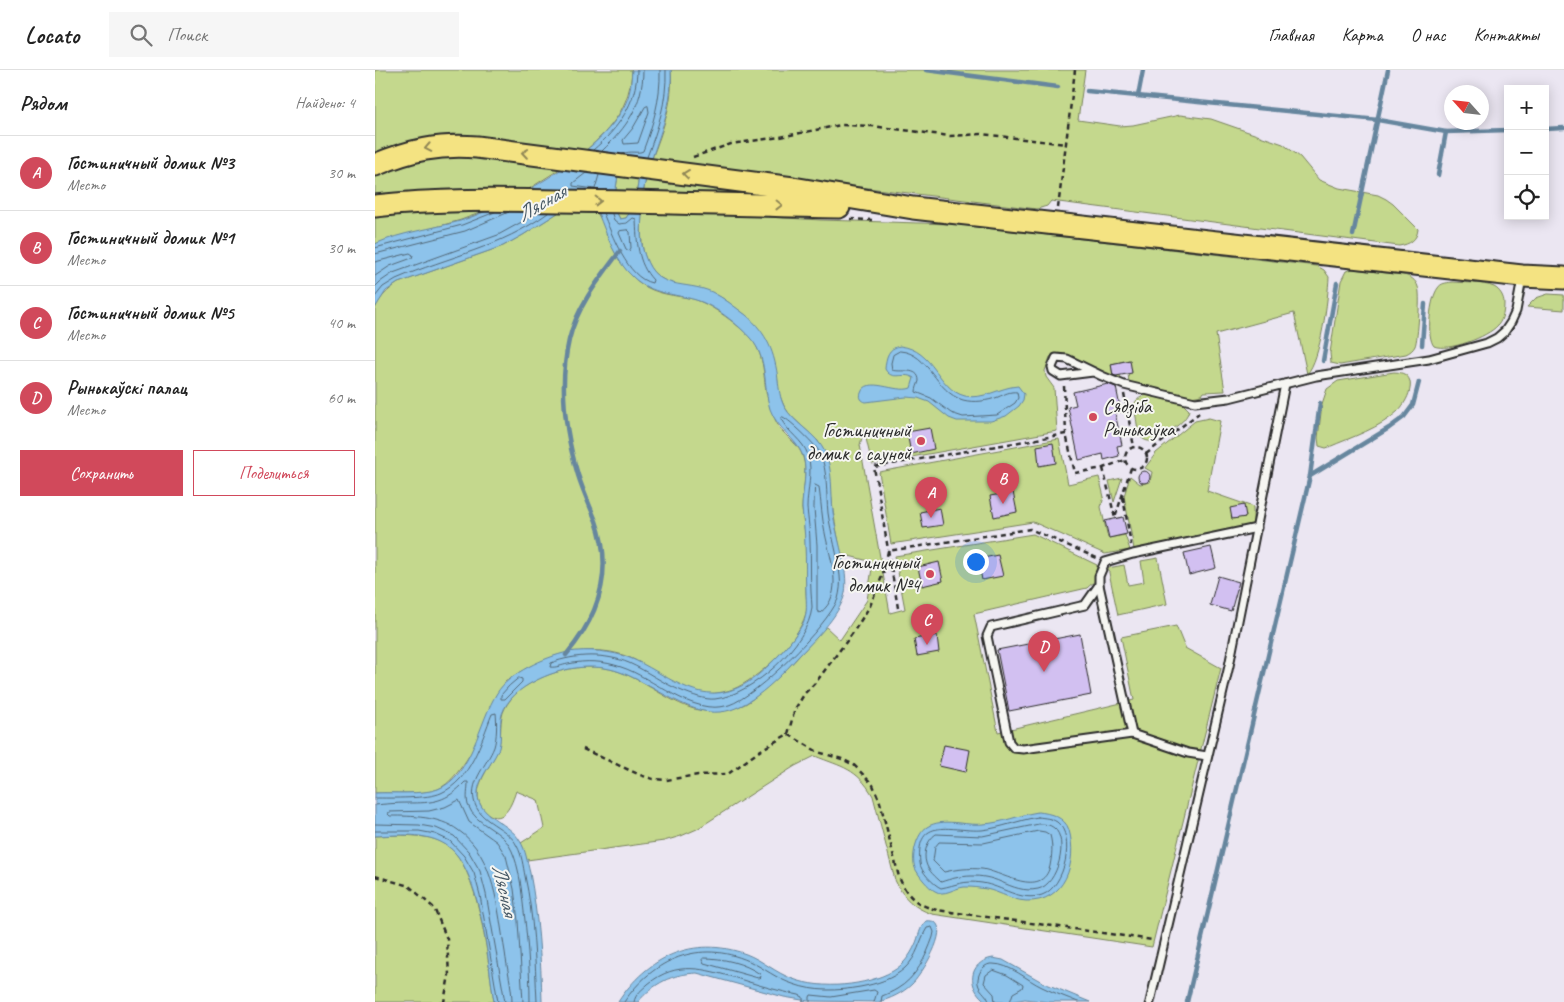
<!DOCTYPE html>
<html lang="ru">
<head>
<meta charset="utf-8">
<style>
  :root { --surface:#fff; --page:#f6f6f6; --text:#222; --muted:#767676; --line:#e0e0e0; --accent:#d1495b }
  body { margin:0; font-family:Caveat,sans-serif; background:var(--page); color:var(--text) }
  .controls { position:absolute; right:15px; top:15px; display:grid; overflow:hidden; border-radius:0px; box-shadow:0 2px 12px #0003 }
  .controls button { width:45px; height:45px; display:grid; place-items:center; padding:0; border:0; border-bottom:1px solid var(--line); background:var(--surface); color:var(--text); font:25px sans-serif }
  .compass { position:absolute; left:1069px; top:15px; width:45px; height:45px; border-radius:50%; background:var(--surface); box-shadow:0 2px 12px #0003; rotate:297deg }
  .you { position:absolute; left:600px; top:491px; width:18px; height:18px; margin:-12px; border:4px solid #fff; border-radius:50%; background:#1a73e8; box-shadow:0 0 0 8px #1a73e833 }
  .badge { display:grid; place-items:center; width:32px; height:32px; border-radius:50%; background:var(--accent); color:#fff; font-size:16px; font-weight:700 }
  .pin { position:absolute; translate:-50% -41px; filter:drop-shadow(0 1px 2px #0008) }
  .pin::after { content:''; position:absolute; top:26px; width:18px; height:15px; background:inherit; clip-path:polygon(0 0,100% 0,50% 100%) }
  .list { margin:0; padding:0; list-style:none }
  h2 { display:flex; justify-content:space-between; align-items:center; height:65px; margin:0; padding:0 20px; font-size:21px }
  h2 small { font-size:16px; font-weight:400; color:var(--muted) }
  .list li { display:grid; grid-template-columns:32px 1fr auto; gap:15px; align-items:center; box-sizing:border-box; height:75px; padding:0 20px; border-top:1px solid var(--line) }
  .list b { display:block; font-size:19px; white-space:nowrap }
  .list p { margin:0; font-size:16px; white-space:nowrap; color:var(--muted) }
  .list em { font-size:16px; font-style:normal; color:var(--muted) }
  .actions { display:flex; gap:10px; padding:15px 20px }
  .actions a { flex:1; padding:11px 0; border:1px solid var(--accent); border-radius:0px; text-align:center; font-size:18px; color:var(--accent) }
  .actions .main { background:var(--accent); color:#fff }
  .icon { flex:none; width:28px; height:28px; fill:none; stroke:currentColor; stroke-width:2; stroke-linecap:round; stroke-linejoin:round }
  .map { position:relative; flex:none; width:1189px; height:932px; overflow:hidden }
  header { display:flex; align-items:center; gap:30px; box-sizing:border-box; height:70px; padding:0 25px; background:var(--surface); border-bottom:1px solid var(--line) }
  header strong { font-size:24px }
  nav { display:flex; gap:28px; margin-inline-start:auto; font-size:18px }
  .search { width:350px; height:45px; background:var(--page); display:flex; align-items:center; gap:12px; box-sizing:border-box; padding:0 18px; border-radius:0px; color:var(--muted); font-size:19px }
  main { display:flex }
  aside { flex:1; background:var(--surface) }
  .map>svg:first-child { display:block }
  .green { fill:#c4d88d; stroke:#78825c }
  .water { fill:#8dc3eb; stroke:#66869e; fill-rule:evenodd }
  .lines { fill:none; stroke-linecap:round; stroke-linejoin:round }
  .shore { stroke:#526878; stroke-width:1 }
  .stream { stroke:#66869e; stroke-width:4.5 }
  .building { fill:#d2c0f1; stroke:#2b2b2b }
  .lane-casing { stroke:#2b2b2b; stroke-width:11 }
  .primary-casing { stroke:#2b2b2b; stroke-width:25 }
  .path { stroke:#2b2b2b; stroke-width:2.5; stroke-dasharray:5 4; stroke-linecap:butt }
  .lane { stroke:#f6f6f2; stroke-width:7 }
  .primary { stroke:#f4e382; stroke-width:21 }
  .oneway { stroke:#908756 }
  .poi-dot { fill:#d1495b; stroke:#f6f6f2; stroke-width:2 }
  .labels { text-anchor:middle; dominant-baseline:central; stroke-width:4; stroke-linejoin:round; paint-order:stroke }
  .poi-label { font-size:20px; fill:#2b2b2b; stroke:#f6f6f2; text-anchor:end }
  .water-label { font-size:21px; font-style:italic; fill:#485965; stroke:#f6f6f2 }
</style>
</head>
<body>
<header>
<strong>Locato</strong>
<div class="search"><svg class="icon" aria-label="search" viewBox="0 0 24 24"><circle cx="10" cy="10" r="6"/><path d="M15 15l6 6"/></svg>Поиск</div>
<nav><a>Главная</a><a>Карта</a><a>О нас</a><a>Контакты</a></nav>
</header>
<main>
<aside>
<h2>Рядом<small>Найдено: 4</small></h2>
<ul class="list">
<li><span class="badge">A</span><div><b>Гостиничный домик №3</b><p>Место</p></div><em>30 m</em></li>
<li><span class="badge">B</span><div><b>Гостиничный домик №1</b><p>Место</p></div><em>30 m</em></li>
<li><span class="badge">C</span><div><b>Гостиничный домик №5</b><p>Место</p></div><em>40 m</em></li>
<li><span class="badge">D</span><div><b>Рынькаўскi палац</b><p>Место</p></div><em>60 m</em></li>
</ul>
<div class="actions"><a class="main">Сохранить</a><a>Поделиться</a></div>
</aside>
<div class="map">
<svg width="1189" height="932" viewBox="0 0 1189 932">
  <rect width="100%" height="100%" fill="#ebe6f2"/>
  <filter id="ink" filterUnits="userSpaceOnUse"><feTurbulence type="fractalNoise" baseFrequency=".02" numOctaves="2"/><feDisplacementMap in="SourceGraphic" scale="10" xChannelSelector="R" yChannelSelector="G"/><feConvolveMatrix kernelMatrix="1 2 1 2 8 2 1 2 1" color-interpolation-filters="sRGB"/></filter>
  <g filter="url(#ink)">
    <g class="green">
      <path d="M0,0H257C255,36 238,57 211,80L77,64L37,70L0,83Z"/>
      <path d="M296,0H710L703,50L745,56L758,55L805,45L836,49L908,74L925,87L944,110L964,118L1003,125L1011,129L1018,134L1043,159C1042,170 1035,174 1024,176L676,131L672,136L662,139L276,91C287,62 299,32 296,0Z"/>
      <path d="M81,85L185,99L149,122L0,127V105C27,94 52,89 81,85Z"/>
      <path d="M264,103C263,117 260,137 251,148L245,149C237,137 241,119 243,105Z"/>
      <path d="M271,107L414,125L268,124Z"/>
      <path d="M217,138C228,147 231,163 237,176C243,189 253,204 265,213C281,225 300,225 318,229C335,233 368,258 378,271C392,290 387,313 394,333C396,341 400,350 404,357C412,368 424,374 428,387C433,403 427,423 427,439C428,447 429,456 430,465C431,483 431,502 431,521C431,526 432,532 432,538C428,567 388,604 363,617C357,620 349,622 342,623C316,628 282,602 260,590C219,569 164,586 130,612C117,640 90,710 61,720C44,725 19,722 0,723V239C5,227 13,220 23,213L128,176L148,165L189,139Z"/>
      <path d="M267,140L446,150L577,154L942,196L949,200L954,207C953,228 946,289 932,304L919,243L841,264L850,321L829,322L827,325L816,327L754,313L753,303L757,302L754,290L736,294L738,306L745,305L746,311L692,286L680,284L675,287L670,301L671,307L679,318L682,361L497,394L489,360L485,375L515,543L530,539L520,486L658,464L722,495L721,510L712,518L599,544L623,662L759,630L746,567L801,556L810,578L846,598L777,877L557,844C539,838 528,828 520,810L498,726C482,698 467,697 440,686L420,696L322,759L306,766L289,771L152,790L146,773L169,758L163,730L141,721C137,733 129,756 112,743C107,739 104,733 103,727C102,709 118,694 123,678C128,665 123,651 130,638C135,629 142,621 151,616C178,599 215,591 245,602C271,611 304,640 331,641C337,641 344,639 350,638C355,638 361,638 365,636C373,634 381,626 387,621C411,602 431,579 450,556L465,570L492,530L498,492L466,484L458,441L454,401L443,371L415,345L409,336C400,314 391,293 383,272C379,264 377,254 372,247C369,243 362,239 357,235C341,222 329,219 308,216C265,209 265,176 267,140Z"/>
      <path d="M79,141H110L86,150L0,174V146Z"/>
      <path d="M978,199L1028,205C1035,206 1041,210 1043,217C1046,223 1043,269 1040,276C1038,280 1035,282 1031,284L965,295L956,293L955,283L966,211L971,201Z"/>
      <path d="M1077,212C1089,213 1108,212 1119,217C1125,220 1129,227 1129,233C1129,241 1128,249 1123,255C1113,267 1073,282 1059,276C1051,267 1055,228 1063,218C1066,213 1071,213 1077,212Z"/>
      <path d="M1173,224L1189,225V240L1152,237L1161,228Z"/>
      <path d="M1019,302C1045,302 1035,329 1023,341C1007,357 975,368 954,377L951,378L944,376L943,368L947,334L952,319L963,311Z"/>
      <path d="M771,325L807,333L814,340C811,354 790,363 779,371C763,373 763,360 761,347C760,344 759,338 759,335C761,329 766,327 771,325Z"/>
      <path d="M834,348L845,351L832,421L878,437V455L759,479L749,426L755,406L765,414L775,412L777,402L770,398L781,383L820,351Z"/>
      <path d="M684,369L693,414L724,407L729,427L726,437L733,468L750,465L755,480L730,484L658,452L516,474L504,402Z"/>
      <path d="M747,408L739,432L734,411Z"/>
      <path d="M783,488L792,534L743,545L733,498L749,495L753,515L769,512L766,491Z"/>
      <path d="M26,765C41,766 57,766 70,774C105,794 113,894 119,932H0V766Z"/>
    </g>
    <g class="water">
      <path d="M257,0H296C298,40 282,68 272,105C268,119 267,132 267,146C266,160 265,173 270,186C282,222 310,210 337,222C349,228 360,237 371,245C392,263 400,283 403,310C404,319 405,328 409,336C419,354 441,363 450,382C458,399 456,423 458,442C461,467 474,499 470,523C465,546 438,571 422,588C404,608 373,640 345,642C328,644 309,635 294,627C278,619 262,608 245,602C218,592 185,598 160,611C146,618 132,629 127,644C124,655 127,667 124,678C118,694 101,709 103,728C107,748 135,753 145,771C151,780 152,792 155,803C163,845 166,889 167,932H119C113,893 106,796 71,775C51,762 23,765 0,766V723C17,722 47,725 63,719C97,706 104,651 122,623C134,603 170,587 193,582C213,579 237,581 255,588C290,602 321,636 362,618C374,613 386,603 395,594C406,584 422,565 428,553C433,543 431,532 431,522C430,506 431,490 430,475C430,462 428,450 427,438C427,422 433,402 428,386C421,368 402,359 395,339C388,316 393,288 376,269C364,255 339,235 321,230C298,223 277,225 258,207C240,191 232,165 223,143L217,138L189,139L148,165L128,176L23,213L11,221L0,238V174C26,162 57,159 85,151C135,135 232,81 252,30C256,20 256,11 257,0ZM264,103C263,117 260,137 251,148L245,149C237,137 241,119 243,105Z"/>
      <path d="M525,276C560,280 562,319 590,326C609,330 625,317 643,316L649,324L648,330L644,336L631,346L616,351H582L574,348L554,332L543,328L531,327L491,332C487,331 484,328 486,323C492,305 521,324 536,318L539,308C528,301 517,312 510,299C511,287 513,278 525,276Z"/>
      <path d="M663,742C675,743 690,747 694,760C703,792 690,833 651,831C634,830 621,819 604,818C599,817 593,817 589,817C579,818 569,827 560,821C554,818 543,805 540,798C536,787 541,764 552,757C568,747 590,756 608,754C627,753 644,745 663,742Z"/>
      <path d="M551,851C583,847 546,906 537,914C528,923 515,929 503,932L433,931L409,927L322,903C297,904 279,913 263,932H243C272,887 318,865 371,884C387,890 401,903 418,909C447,920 491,916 518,901C528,895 535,886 540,875C544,867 544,858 551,851Z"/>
      <path d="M618,888L628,890L669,913L715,932H674L650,929L633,932H612C591,918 593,892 618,888Z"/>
    </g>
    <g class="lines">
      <g class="shore">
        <path d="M273,36L274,42L263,73L249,74L248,70L258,58L270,37Z"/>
        <path d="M218,80C243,59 262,33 262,0"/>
        <path d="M227,81C252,57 268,35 268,0"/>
        <path d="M247,84C256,80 263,84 268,81C278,54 286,29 285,0"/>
        <path d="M272,87C283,58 292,32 291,0"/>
        <path d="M211,103L198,113V116L220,119L224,105"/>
        <path d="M228,143C237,164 252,208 277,213L278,210C262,193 262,171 261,149L258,148L252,153L244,154L239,150L237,144"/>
        <path d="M253,160L255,162L256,178L254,181L251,179L244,163L245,161Z"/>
        <path d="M0,178L87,155L120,142"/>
        <path d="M0,184L90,161L134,142"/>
        <path d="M0,192L35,183L38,185L37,188L15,196L0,206"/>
        <path d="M0,217L5,212L18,203L123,165L163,143"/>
        <path d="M0,227L8,217L21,209C74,186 125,178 173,143"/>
        <path d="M525,281C555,283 560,322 588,330C599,333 613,331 623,327C630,324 635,321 642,322L643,328L640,333L622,345L588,347L576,343L556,328L541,322C541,318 543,315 544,311C544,296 524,303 517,300L516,293L518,285Z"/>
        <path d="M408,347C415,350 442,376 445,383C453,401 451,424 453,443C456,464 463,485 465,506C466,514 465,521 463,529C452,556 382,626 354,635C317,647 278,607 246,597C229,591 211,590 193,594C187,595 181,598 175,597L176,593C200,584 230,583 254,593C272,601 289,614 307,621C317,625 330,630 340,629C377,625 434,574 437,537C437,532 436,527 436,522C435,505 436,489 435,472C435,461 433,450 432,438C432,422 438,401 433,385C428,370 413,363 406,349Z"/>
        <path d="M440,415L444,417C446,432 447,448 450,463C455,489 470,524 445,543L442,541V475L439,438Z"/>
        <path d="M144,608L147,609V612L130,629H126V625L134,616Z"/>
        <path d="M0,728C16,728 53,729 66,723C96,710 106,671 117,644L121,643C122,653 122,667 119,677C112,695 95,710 99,730C103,753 133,756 142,776C147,785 148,796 150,806C159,847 160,890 162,932"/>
        <path d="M0,735C11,734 21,733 32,733C59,733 71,732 90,712H93C93,720 91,727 93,735C101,757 129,759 137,781C144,797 146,816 148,833C152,866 155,899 155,932"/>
        <path d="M663,747C670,748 676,748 682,752C701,766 690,817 667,825C645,832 627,816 607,813C588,810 582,815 566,818C559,815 545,801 545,793C540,744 578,762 607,760C626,758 644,750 663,747Z"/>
        <path d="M0,754L44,755L61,758L79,766L94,782L105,801L111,824L130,932"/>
        <path d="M664,754C669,754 674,754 679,758C694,769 683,815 663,819C649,822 638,817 626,812C606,803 586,805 566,812C561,807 553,801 551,793C548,783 552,770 561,764L607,766Z"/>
        <path d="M0,761H44L60,764L75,771L89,786L99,803L105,825L123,932"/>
        <path d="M664,761L670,762L675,765C678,776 677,785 675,796C667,829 627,802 607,799C594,798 582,799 569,802L558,791L560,777L564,772L608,773Z"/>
        <path d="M329,888C348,888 369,893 385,904L386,907L383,908L329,893L327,890Z"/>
        <path d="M137,932C137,916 132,899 130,882C123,842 120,785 83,760C64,746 37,746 15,746L13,744L14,742L54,741L70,737L84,730L94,752L122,772L131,786L139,819L143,851L148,932"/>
        <path d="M249,932C278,889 324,869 374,891C389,898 402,909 418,914C440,922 462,921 485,917C501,914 518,909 530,898C543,886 544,871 552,858L557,857L559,862L558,867C551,887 541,908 522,919C517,922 512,924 507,926L506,932"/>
        <path d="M259,932C260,924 268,919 273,914C302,890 329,899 361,908C377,913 393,918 410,922L424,925L428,927V932"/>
        <path d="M435,932V927L436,925L456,927L499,920L502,922L499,932"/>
        <path d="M614,932C613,923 601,920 603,909C604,901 610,893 618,894C635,894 652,910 667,917C679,923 691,927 703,932"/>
        <path d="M620,932L619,924L609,913L611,905L618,900L632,905L648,915L647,918L638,923L635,932"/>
      </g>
      <g class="stream">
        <path d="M551,0L683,17"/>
        <path d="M712,21L1003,50L1071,62L1133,60"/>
        <path d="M763,26L768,0"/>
        <path d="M1170,59L1189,58"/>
        <path d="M1063,105L1071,62"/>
        <path d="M978,165L1013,0"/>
        <path d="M1047,275L1050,234"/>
        <path d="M948,291L962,213"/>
        <path d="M935,406L1014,358L1029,347L1038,335L1044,312"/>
        <path d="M191,585C224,546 239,502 221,451C215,436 208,421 203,405C190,362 184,314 194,270C202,236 225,208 245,181"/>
        <path d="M812,932L935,406L945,333"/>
      </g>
    </g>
    <g class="building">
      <path d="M755,290L757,303L741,306L738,305L736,294Z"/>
      <path d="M733,314L741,317L746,342L740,343L747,375L742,376L744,386L729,390L728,384L704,390L693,337L701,335L698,322Z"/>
      <path d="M555,358L559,379L536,384L532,362Z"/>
      <path d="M678,373L681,393L664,396L662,376Z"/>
      <circle cx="769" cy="407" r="6"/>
      <path d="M638,422L642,442L619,447L615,426Z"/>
      <path d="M869,435L871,447L857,449L855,438Z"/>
      <path d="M565,438L568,455L548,458L545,442Z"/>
      <path d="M748,447L752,464L734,468L730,451Z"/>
      <path d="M836,477L841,498L814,505L809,483Z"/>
      <path d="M623,485L628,506L607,510L603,489Z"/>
      <path d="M564,492L568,511L547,516L543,497Z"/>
      <path d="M843,506L864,512L856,541L835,535Z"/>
      <path d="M705,564L716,625L634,641L622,580Z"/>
      <path d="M562,565L564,582L542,586L539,569Z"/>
      <path d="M569,675L595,680L591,702L564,696Z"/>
    </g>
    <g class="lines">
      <defs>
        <g id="lane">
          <path d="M718,302L686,306L678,301L677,297L681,288L692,289L727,306L749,315L820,332L854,328L941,306L1054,289L1112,273L1122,268L1130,261L1136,252L1141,241L1147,209"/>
          <path d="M724,515L757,664"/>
          <path d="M832,686L813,683L757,664L648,679L639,678L634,672L612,566L616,557L710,535L724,515V506L730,492L758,484L882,458"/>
          <path d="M775,932L854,596L910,314"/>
        </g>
        <g id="primary">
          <path d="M0,95C35,80 64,74 102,77L418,118L538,138L1147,206L1189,208"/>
          <path d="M0,136C62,129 124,130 186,131C279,132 372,135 464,137"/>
        </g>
      </defs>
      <use href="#lane" class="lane-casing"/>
      <use href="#primary" class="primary-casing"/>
      <g class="path">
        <path d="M318,87L356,74L405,67L466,55L497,56L575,66L607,64L691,74"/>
        <path d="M683,138L700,0"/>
        <path d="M475,149L497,150"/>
        <path d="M689,316L691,364"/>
        <path d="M749,324L759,377"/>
        <circle cx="761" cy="388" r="11"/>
        <path d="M771,384L824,343"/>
        <path d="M728,398L740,448L756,398"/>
        <path d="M748,427L756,475"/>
        <path d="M523,538L499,397L691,364L700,403L728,398L750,390"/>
        <path d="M413,664L420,639L430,623L441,612L477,564L495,536L508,504L513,481L655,459L722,488"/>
        <path d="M208,679L265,705L278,709L291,710L323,705L353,704L386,680L413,664L443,682L467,689L479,695L498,715L505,732L524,807C532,827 542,835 562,840L778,870"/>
        <path d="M0,806L34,816L59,838L72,869L74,905L69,932"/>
      </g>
      <use href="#lane" class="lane"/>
      <use href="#primary" class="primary"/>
    </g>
    <defs><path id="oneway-chevron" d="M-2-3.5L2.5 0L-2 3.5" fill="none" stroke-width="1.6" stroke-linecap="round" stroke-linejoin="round" transform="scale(1.25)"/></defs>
    <g class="oneway">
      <use href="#oneway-chevron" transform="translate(53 78) rotate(169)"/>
      <use href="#oneway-chevron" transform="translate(150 83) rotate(-172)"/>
      <use href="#oneway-chevron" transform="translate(311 104) rotate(-173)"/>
      <use href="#oneway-chevron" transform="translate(223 131) rotate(1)"/>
      <use href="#oneway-chevron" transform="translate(404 135) rotate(1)"/>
    </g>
  </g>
  <g class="poi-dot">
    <circle cx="718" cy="347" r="5"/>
    <circle cx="546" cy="371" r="5"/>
    <circle cx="555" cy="504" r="5"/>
  </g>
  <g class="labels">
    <g class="poi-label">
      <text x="728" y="336" text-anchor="start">Сядзіба<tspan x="728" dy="23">Рынькаўка</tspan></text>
      <text x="536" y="360">Гостиничный<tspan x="536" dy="23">домик с сауной</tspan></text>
      <text x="545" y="492">Гостиничный<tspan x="545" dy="23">домик №4</tspan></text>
    </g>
    <g class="water-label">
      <text transform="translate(166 133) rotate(-30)">Лясная</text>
      <text transform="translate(130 820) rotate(77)">Лясная</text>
    </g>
  </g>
</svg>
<div class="controls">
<button>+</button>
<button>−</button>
<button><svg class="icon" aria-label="locate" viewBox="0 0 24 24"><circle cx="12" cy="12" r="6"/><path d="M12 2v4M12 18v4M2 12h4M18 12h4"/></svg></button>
</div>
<svg class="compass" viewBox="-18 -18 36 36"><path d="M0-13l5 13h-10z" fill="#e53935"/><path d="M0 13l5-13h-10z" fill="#767676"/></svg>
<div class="you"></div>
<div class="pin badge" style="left:556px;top:448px">A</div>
<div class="pin badge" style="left:628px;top:434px">B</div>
<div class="pin badge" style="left:552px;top:575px">C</div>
<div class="pin badge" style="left:669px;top:602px">D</div>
</div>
</main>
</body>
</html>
